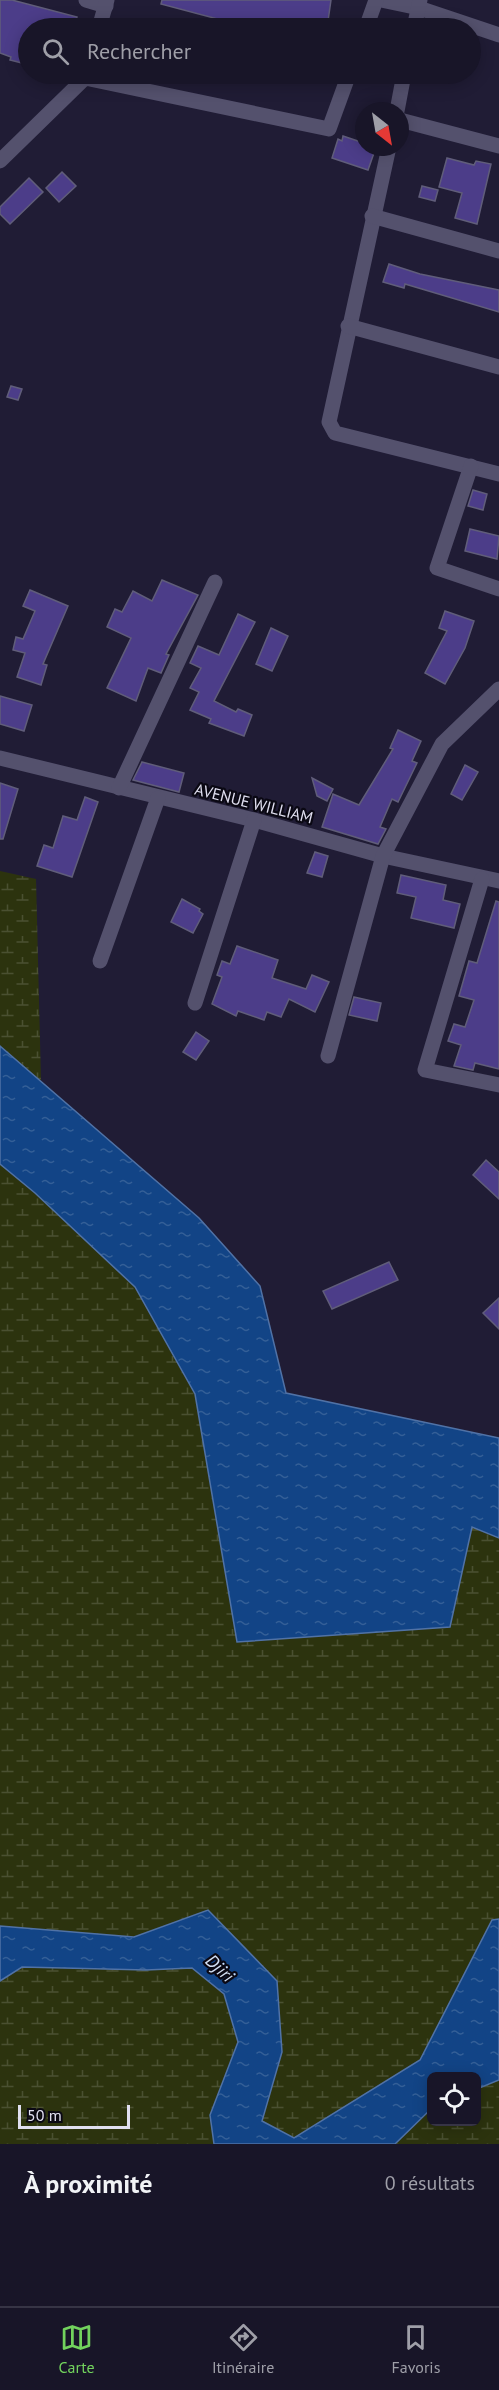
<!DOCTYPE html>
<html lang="fr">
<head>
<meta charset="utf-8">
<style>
  :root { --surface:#181528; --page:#252234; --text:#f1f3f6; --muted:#9f9fa8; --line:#363445; --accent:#72d25d }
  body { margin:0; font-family:"PT Sans",sans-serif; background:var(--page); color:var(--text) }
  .controls { position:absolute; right:18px; bottom:18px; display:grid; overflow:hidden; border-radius:9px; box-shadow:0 3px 15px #0003 }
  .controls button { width:54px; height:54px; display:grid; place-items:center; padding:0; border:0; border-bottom:2px solid var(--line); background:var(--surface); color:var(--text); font:30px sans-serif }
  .compass { position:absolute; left:355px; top:102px; width:54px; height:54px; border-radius:50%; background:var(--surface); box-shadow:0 3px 15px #0003; rotate:149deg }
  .scale { position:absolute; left:18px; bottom:15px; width:112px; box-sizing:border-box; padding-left:6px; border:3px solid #e0dff0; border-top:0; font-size:16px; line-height:21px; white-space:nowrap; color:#e0dff0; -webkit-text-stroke:4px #0a0813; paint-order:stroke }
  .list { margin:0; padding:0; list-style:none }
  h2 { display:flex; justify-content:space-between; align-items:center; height:78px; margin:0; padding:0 24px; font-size:26px }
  h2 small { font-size:20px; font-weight:400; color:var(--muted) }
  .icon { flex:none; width:33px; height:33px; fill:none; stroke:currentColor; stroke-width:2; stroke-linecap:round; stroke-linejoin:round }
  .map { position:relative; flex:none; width:499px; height:2144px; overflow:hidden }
  .search { position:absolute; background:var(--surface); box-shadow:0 3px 15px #0003; left:18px; right:18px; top:18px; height:66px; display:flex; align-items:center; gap:15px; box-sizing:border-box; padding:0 21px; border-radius:33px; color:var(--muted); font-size:22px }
  .sheet { height:162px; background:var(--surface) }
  nav { display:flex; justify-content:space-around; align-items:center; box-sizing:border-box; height:84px; border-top:2px solid var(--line); background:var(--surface); font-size:16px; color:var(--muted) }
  nav a { display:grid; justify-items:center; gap:3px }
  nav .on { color:var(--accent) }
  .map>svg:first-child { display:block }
  .wetland { fill:url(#wetland-marsh) }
  .water { fill:url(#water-ripples); stroke:#5072a6; stroke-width:1.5 }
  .building { fill:#4c3d89; stroke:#605d7a; stroke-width:1.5 }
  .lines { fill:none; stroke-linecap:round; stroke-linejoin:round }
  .minor { stroke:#54516d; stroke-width:15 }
  .labels { text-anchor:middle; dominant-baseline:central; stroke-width:4.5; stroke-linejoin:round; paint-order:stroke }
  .street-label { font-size:16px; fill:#e0dff0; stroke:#0a0813 }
  .water-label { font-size:18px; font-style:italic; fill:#d3e0f4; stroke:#0a0813 }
</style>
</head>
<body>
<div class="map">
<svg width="499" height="2144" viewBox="0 0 499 2144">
  <defs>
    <pattern id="wetland-marsh" width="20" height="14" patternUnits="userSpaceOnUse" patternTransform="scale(1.5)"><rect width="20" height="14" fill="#2c330e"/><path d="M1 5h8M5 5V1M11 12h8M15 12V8" fill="none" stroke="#4a5031"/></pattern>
    <pattern id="water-ripples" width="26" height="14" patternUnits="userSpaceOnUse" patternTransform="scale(1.5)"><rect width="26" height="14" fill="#124486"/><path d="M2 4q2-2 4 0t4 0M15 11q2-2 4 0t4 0" fill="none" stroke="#345f97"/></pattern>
  </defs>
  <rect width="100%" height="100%" fill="#201c35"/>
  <g class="wetland">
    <path d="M0,871L36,879L41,1081L0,1046Z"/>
    <path d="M0,1164L35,1193L135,1287L195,1394L238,1642L472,1526L499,1538V1919L492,1920L420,2060L294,2138L261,2121L282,2052L208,1910L134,1937L0,1926Z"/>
    <path d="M21,1967L146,1970L192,1968L224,1994L238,2042L210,2115L214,2144H0V1981Z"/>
    <path d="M499,2080V2144H395L431,2109L432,2122H476L477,2089Z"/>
  </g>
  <g class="water">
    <path d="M0,1046L199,1218L260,1286L286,1393L499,1438V1538L472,1527L450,1627L237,1642L195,1394L135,1287L35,1193L0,1164Z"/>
    <path d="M208,1910L277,1981L282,2052L262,2121L294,2138L420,2060L492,1920L499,1919V2080L477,2089L476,2076H432L431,2109L395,2144H214L210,2115L238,2042L224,1994L192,1968L146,1970L22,1967L0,1981V1926L134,1937Z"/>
  </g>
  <g class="building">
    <path d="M0,0H12L77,17L74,28H28V60L23,58L22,63L10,60L11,57L0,53Z"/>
    <path d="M162,0H331L327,28H228L229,22L161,4Z"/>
    <path d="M343,136L364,143V147L375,150L368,170L332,158L338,139L342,141Z"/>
    <path d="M447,158L474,165L476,161L491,164L477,224L455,218L462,193L439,187Z"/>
    <path d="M62,172L76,186L59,202L46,188Z"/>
    <path d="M29,178L43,192L10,224L0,214V207Z"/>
    <path d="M422,186L438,190L435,201L419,197Z"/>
    <path d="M389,264L420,274L499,290V312L405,284L404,288L383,282Z"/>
    <path d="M11,386L22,389L18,400L7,397Z"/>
    <path d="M473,490L487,494L483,510L468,506Z"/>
    <path d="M470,529L499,536L497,559L465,551Z"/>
    <path d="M162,580L198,595L166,654L169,655L161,673L148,668L136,701L107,688L131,638L107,627L115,609L122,612L133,591L152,601Z"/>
    <path d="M30,590L68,606L43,664L47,665L41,685L17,677L25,653L13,650L16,637L23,639L35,611L23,606Z"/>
    <path d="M445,611L474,621L465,648L445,684L425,673L447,631L439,628Z"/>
    <path d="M238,614L255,622L214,701L236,712L238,709L252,715L244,736L209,723L211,719L190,710L199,692L190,688L201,668L190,663L198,646L219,655Z"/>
    <path d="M271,628L288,636L272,671L256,664Z"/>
    <path d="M0,696L32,705L24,731L0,724Z"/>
    <path d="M398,730L421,741L412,761L417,763L398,802L392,799L380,827L386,829L378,844L322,827L333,794L359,805L393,749L390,748Z"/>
    <path d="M142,762L184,773L179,792L133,780Z"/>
    <path d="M465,765L478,772L462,800L451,794Z"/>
    <path d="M312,778L333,789L327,801L317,796Z"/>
    <path d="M0,783L18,789L3,839H0Z"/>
    <path d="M85,797L98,802L72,877L37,866L44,845L53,848L63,816L77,820Z"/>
    <path d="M315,852L328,856L322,877L307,873Z"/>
    <path d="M401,875L446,885L443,900L460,904L454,928L411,918L416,897L397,893Z"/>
    <path d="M182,899L200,909L199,911L203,914L193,933L171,922Z"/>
    <path d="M496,901L499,902V1069L475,1063L473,1070L454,1066L461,1045L448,1041L454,1024L465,1027L474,1000L459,996L469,961L477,963Z"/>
    <path d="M237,946L278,960L272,978L306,989L312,975L329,982L315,1012L289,999L281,1017L267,1012L264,1020L238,1011L236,1016L212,1004L222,977L217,975L222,961L230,964Z"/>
    <path d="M354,997L381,1003L377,1021L349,1015Z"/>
    <path d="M196,1032L209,1041L196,1060L183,1052Z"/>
    <path d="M486,1160L499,1172V1199L473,1175Z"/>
    <path d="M389,1262L398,1280L332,1309L323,1291Z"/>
    <path d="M499,1298V1329L483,1313Z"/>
  </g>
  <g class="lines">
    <g class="minor">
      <path d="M86,0L106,6"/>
      <path d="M381,0L419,8L499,35"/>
      <path d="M99,28L107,0"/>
      <path d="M366,28L376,0"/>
      <path d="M414,28L420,0"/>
      <path d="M397,111L404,74"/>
      <path d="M400,120L499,146"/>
      <path d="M389,147L329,422L335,433L499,474"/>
      <path d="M0,161L85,78L329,129L349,74"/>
      <path d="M372,216L499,251"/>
      <path d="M348,326L499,367"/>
      <path d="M471,466L437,568L499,589"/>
      <path d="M0,758L254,820L383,856L499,881"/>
      <path d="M119,788L215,582"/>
      <path d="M482,879L425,1070L499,1085"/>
      <path d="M100,961L158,798"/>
      <path d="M195,1003L254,820"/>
      <path d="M328,1056L383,856L442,744L499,689"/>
    </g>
  </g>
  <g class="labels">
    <g class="street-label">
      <text transform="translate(254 803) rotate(14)">AVENUE WILLIAM</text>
    </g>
    <g class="water-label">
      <text transform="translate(220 1968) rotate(43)">Djiri</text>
    </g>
  </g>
</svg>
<div class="controls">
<button><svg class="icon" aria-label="locate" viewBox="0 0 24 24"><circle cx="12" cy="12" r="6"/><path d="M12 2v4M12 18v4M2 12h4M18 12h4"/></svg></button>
</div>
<svg class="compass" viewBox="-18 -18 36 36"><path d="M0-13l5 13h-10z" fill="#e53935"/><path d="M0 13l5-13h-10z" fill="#9f9fa8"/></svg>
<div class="scale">50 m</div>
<div class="search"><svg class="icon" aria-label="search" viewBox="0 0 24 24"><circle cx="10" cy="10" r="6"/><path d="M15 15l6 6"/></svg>Rechercher</div>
</div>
<section class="sheet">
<h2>À proximité<small>0 résultats</small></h2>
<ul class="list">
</ul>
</section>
<nav>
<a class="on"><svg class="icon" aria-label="map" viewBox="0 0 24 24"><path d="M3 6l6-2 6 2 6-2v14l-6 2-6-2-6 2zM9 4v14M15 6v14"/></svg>Carte</a>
<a><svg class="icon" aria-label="directions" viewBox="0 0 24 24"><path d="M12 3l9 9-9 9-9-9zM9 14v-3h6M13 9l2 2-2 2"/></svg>Itinéraire</a>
<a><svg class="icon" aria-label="saved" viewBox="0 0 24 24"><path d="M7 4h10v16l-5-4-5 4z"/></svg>Favoris</a>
</nav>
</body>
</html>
